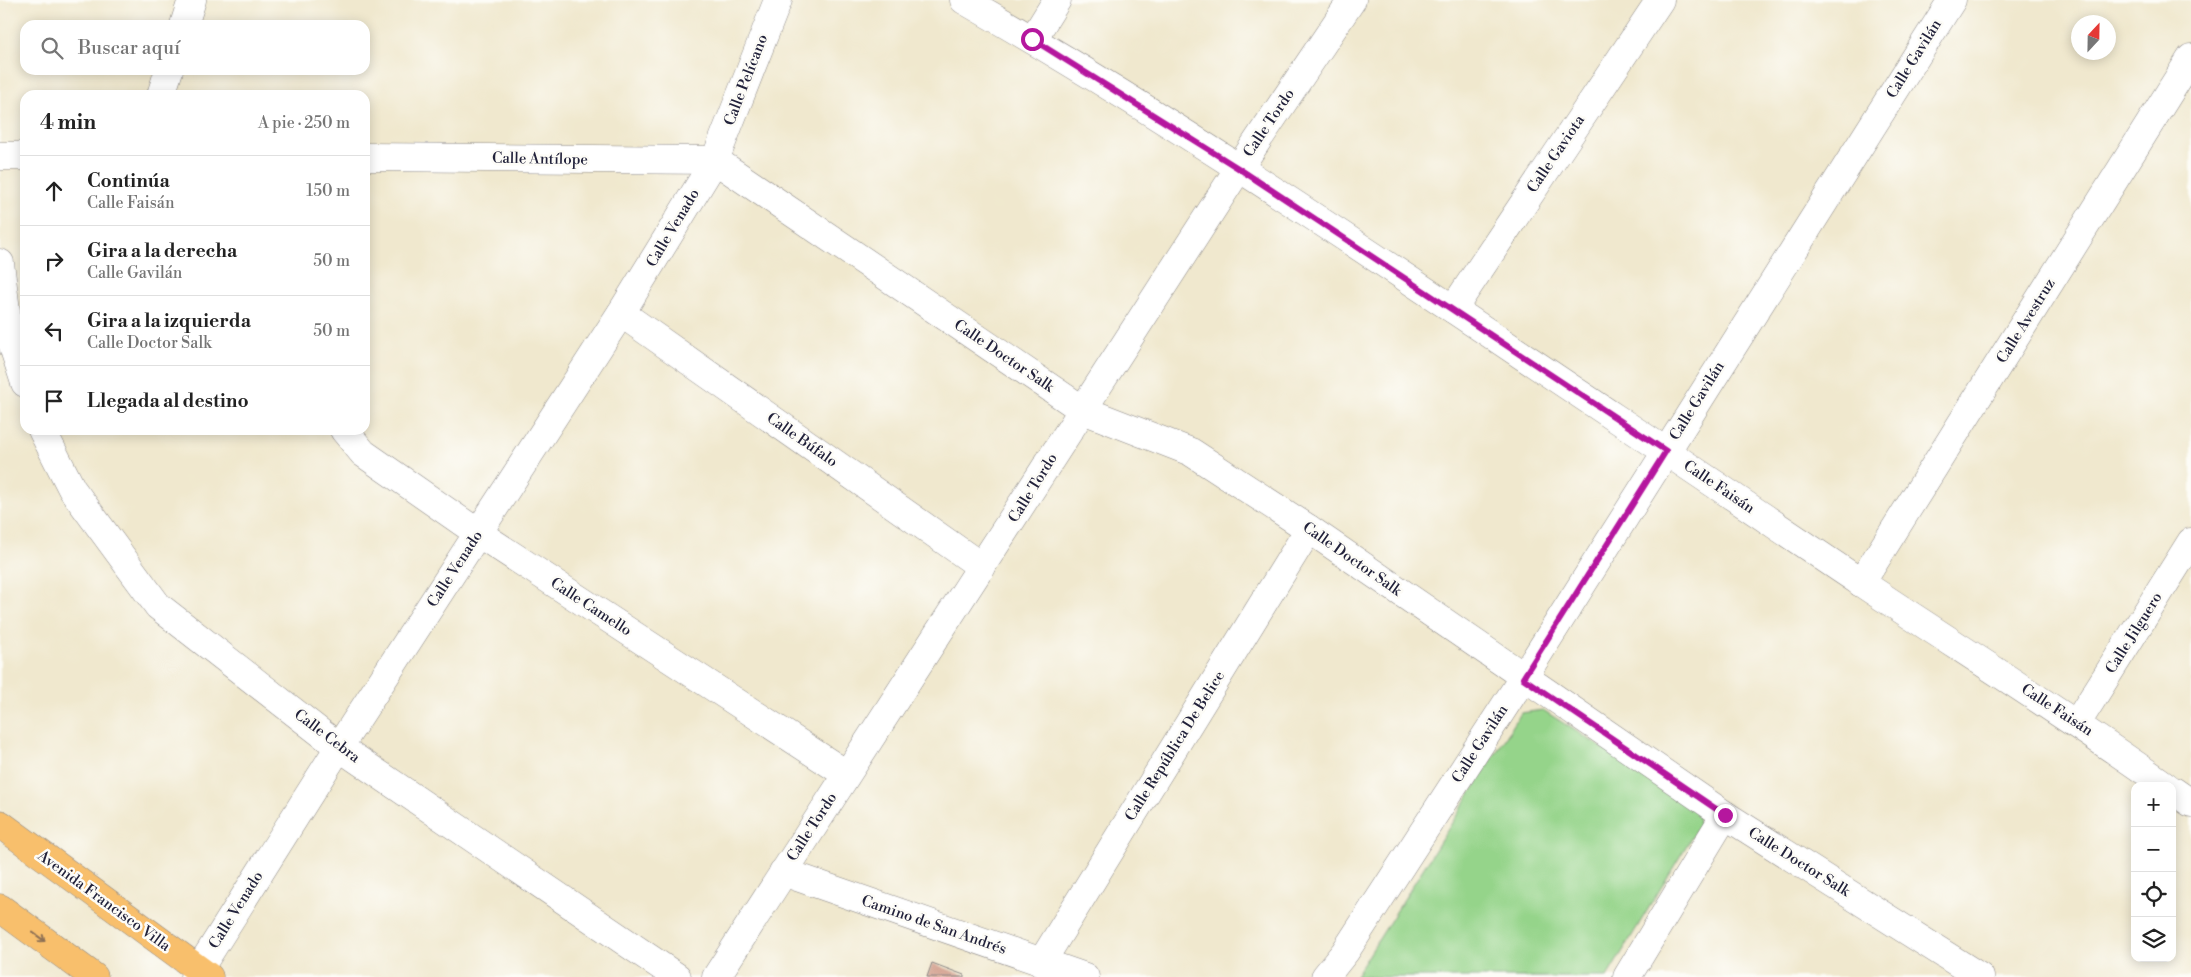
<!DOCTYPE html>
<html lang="es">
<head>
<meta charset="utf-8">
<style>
  :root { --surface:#fff; --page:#f2f2f2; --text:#222; --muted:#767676; --line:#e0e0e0 }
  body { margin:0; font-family:"Libre Bodoni",serif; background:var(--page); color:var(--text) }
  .controls { position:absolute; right:15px; bottom:15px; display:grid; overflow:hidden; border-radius:10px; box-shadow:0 2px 12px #0003 }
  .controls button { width:45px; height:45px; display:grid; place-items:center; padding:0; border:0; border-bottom:1px solid var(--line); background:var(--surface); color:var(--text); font:25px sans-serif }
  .compass { position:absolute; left:2071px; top:15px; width:45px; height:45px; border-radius:50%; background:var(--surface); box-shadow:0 2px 12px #0003; rotate:22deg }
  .stop { position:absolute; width:15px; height:15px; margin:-11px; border:4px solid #b5179e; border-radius:50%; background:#fff }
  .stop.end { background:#b5179e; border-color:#fff; box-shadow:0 1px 5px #0008 }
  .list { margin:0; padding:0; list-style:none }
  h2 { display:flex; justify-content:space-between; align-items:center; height:65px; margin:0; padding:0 20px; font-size:21px }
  h2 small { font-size:16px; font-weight:400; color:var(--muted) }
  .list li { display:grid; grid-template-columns:32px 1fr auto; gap:15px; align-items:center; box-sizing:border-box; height:70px; padding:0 20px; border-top:1px solid var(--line) }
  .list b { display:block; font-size:19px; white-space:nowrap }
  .list p { margin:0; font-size:16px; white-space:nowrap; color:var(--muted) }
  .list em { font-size:16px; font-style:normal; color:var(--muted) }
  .icon { flex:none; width:28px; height:28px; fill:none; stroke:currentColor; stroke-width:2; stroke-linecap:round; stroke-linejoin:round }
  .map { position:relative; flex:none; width:2191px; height:977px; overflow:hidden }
  .search { position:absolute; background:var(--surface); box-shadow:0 2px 12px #0003; left:20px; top:20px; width:350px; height:55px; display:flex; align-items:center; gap:12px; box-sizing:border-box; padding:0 18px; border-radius:15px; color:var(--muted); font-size:19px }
  .panel { position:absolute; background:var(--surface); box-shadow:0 2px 12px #0003; left:20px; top:90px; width:350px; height:345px; border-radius:15px }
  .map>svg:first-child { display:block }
  .green { fill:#95d48a; stroke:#5c7b62 }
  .building { fill:#d19c8a }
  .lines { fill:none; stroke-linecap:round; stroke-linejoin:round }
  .street-casing { stroke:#898584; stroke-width:29 }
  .primary-casing { stroke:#898584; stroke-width:29 }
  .street { stroke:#fff; stroke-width:28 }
  .primary { stroke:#f8bf6c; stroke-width:28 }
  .oneway { stroke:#8d7054 }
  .route { stroke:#b5179e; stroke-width:6 }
  .labels { text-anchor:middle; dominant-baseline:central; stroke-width:5; stroke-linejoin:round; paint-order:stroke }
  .street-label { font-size:15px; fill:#22223b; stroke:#fdfcf7 }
</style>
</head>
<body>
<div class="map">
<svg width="2191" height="977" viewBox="0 0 2191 977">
  <rect width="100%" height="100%" fill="#fdfcf7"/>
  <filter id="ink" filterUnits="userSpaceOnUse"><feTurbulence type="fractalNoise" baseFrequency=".02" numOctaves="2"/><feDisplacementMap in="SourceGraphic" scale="10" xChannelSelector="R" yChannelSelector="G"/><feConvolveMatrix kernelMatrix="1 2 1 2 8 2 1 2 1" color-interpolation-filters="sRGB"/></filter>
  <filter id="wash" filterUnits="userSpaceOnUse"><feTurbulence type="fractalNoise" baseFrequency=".0096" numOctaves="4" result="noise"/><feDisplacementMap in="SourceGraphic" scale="20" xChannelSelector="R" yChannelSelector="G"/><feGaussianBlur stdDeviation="1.12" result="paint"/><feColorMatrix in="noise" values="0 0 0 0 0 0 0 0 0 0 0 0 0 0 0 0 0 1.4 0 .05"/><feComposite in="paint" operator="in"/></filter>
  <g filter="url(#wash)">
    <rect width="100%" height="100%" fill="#f0e8ce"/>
    <path class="green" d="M1543,710L1698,809L1699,825L1607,977H1355L1521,713Z"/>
    <g id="blocks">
      <path class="building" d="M932,963L964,975V977H927Z"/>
    </g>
  </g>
  <g filter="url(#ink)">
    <use href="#blocks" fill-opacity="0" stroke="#898584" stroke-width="1"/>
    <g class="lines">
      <defs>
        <g id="street">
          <path d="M964,0C1188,128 1400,274 1614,417C1696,471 1778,527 1860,582C1962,650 2066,715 2166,786"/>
          <path d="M184,25L192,0"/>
          <path d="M1033,39L1057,0"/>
          <path d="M161,95L169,70"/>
          <path d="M0,156H25"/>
          <path d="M365,157L715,160"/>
          <path d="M715,160L1083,410L1191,452L1309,529L1725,815L1980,977"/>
          <path d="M0,263L9,334L25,383"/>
          <path d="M1453,309L1660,0"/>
          <path d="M621,313L982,567"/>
          <path d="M42,430L72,489L158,606L339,747L677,977"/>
          <path d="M344,430L363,453L478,533L846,774"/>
          <path d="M1861,583L2191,58"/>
          <path d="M2077,723L2191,542"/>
          <path d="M2172,790L2191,803"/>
          <path d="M783,872L1085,977"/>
          <path d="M1041,963L1309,529"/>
          <path d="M194,977L339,747L621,313L715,160L778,0"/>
          <path d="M716,977L1239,168L1352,0"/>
          <path d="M1325,977L1345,952L1523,678L1952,0"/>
          <path d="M1627,977L1725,815"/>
        </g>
        <g id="primary">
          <path d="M0,824L209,977"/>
          <path d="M0,908L94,977"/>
        </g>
      </defs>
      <use href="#street" class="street-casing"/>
      <use href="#primary" class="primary-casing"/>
      <use href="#street" class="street"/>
      <use href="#primary" class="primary"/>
    </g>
    <defs><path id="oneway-shaft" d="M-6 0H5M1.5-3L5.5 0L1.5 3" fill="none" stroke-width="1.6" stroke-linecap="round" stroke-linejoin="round" transform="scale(1.25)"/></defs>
    <use class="oneway" href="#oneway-shaft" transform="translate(39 937) rotate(36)"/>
  </g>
  <g class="lines" filter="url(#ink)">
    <path class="route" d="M1032,39L1238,168L1666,451L1523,678L1725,815"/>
  </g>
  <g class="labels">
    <g class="street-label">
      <text transform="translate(1914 59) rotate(-58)">Calle Gavilán</text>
      <text transform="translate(746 80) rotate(-69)">Calle Pelícano</text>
      <text transform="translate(1269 123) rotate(-56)">Calle Tordo</text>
      <text transform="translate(1556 154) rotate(-56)">Calle Gaviota</text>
      <text transform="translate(540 159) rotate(1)">Calle Antílope</text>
      <text transform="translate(673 228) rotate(-59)">Calle Venado</text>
      <text transform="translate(2026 321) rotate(-58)">Calle Avestruz</text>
      <text transform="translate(1004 356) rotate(34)">Calle Doctor Salk</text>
      <text transform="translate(1697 401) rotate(-58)">Calle Gavilán</text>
      <text transform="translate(802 440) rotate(35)">Calle Búfalo</text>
      <text transform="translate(1719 487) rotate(34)">Calle Faisán</text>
      <text transform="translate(1033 488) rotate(-58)">Calle Tordo</text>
      <text transform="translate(1352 559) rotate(35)">Calle Doctor Salk</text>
      <text transform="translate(455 569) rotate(-57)">Calle Venado</text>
      <text transform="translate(591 607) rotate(33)">Calle Camello</text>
      <text transform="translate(2134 633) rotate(-58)">Calle Jilguero</text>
      <text transform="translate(2057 710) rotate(33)">Calle Faisán</text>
      <text transform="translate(327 736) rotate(37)">Calle Cebra</text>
      <text transform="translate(1480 744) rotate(-57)">Calle Gavilán</text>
      <text transform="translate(1175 746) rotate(-58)">Calle República De Belice</text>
      <text transform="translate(812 827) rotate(-57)">Calle Tordo</text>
      <text transform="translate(1799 862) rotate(32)">Calle Doctor Salk</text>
      <text transform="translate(104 901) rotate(36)">Avenida Francisco Villa</text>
      <text transform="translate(236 910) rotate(-58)">Calle Venado</text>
      <text transform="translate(934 925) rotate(19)">Camino de San Andrés</text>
    </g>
  </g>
</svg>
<div class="controls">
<button>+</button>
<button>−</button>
<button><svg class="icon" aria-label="locate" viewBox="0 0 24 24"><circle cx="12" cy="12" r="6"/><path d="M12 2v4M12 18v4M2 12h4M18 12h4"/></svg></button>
<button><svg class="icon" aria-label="layers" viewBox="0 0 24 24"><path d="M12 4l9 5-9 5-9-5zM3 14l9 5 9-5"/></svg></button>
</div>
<svg class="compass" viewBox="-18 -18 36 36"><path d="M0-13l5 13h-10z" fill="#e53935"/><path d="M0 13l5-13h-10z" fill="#767676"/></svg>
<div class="stop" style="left:1032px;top:39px"></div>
<div class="stop end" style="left:1725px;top:815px"></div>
<div class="search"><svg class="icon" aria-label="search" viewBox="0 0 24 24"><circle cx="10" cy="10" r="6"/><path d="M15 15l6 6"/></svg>Buscar aquí</div>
<section class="panel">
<h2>4 min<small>A pie · 250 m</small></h2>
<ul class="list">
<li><svg class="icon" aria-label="ahead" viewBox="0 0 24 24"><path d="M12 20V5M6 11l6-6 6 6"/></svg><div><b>Continúa</b><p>Calle Faisán</p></div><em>150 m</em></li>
<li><svg class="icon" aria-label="right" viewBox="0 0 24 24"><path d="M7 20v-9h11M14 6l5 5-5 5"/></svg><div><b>Gira a la derecha</b><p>Calle Gavilán</p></div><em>50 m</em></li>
<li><svg class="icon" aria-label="left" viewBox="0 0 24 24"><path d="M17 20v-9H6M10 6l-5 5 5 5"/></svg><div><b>Gira a la izquierda</b><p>Calle Doctor Salk</p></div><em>50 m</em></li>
<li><svg class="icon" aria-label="arrive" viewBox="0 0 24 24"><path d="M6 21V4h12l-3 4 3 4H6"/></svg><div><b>Llegada al destino</b></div></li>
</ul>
</section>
</div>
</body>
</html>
